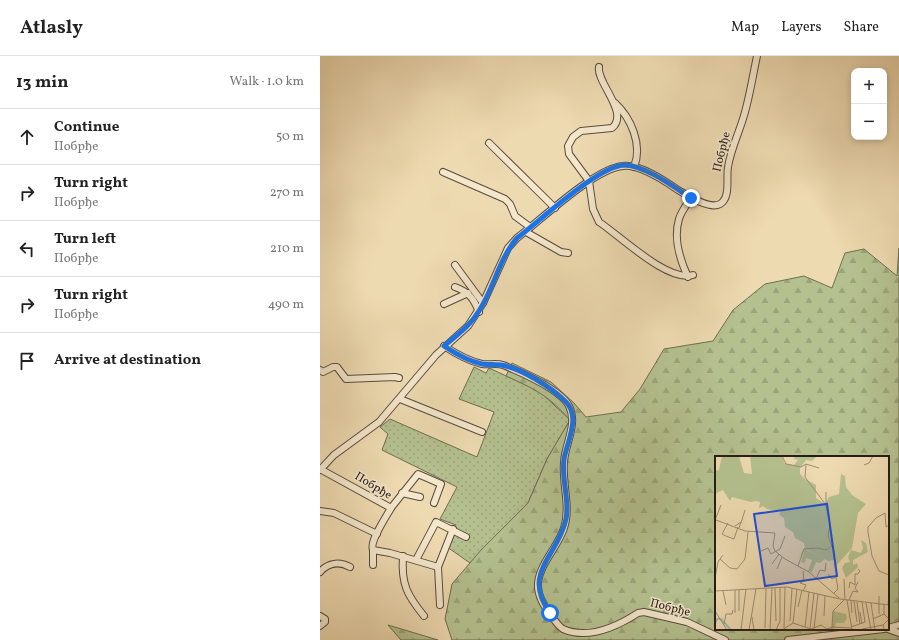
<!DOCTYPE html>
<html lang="en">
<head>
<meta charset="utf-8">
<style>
  :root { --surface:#fff; --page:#f2f2f2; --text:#222; --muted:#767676; --line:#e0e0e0 }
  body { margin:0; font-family:Vollkorn,serif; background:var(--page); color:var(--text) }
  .controls { position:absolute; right:12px; top:12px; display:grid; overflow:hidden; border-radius:8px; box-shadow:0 2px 6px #0003 }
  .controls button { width:36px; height:36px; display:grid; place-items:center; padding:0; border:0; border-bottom:1px solid var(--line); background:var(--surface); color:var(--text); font:20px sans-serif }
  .stop { position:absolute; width:12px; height:12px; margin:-9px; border:3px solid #1a73e8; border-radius:50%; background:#fff }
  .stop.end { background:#1a73e8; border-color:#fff; box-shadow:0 1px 4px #0008 }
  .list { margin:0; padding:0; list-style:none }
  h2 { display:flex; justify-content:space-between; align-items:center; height:52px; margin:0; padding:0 16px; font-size:17px }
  h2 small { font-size:13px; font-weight:400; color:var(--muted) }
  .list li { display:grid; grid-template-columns:26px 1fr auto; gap:12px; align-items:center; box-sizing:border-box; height:56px; padding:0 16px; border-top:1px solid var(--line) }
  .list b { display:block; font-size:15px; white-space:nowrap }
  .list p { margin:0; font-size:13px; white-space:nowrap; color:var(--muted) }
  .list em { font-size:13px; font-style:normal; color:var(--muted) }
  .icon { flex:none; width:22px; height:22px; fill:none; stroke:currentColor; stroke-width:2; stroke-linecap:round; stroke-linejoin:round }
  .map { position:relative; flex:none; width:579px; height:584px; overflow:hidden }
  header { display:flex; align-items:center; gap:24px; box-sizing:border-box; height:56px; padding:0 20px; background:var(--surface); border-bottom:1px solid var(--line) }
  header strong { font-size:19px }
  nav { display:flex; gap:22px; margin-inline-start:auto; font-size:14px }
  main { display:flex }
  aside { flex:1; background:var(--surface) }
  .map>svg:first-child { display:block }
  .grass { fill:url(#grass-dots); stroke:#6e6e52 }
  .forest { fill:url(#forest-firs); stroke:#6e6e52; fill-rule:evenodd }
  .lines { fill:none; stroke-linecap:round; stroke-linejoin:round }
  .minor-casing { stroke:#594c3c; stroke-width:8 }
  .minor { stroke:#f4e7cc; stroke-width:6 }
  .route { stroke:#1a73e8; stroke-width:5 }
  .labels { text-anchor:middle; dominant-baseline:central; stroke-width:3; stroke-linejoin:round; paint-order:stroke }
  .street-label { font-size:12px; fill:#271c15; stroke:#f4e7cc }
  .inset-river { fill:none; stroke:#9fb8b8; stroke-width:2 }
  .inset-road { fill:none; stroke:#9e8e73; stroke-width:1 }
  .view { fill:#1d4ed8; fill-opacity:0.15; stroke:#1d4ed8; stroke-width:2 }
  .inset-edge { fill:none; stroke:#271c15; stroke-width:2 }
</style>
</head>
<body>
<header>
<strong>Atlasly</strong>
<nav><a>Map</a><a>Layers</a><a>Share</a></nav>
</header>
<main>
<aside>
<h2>13 min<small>Walk · 1.0 km</small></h2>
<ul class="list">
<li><svg class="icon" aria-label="ahead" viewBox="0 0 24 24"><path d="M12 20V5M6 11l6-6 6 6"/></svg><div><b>Continue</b><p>Побрђе</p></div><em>50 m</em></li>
<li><svg class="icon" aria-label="right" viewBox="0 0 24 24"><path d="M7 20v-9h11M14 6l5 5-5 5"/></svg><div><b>Turn right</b><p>Побрђе</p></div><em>270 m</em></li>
<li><svg class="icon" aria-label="left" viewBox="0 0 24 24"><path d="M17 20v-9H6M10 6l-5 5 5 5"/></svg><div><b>Turn left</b><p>Побрђе</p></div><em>210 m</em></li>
<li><svg class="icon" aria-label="right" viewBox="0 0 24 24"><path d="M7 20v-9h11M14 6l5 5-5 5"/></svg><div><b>Turn right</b><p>Побрђе</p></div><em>490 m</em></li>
<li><svg class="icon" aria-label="arrive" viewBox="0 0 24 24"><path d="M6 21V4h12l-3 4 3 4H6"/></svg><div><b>Arrive at destination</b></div></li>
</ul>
</aside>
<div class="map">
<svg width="579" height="584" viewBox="0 0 579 584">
  <defs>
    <pattern id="grass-dots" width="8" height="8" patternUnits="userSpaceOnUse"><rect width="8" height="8" fill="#b4c18f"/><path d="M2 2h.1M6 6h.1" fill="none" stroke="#9ba57a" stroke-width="1.8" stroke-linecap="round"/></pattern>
    <pattern id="forest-firs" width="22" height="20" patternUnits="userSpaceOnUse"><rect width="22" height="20" fill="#b4c18f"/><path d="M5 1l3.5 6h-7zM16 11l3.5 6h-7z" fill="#9ba57a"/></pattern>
  </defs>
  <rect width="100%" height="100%" fill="#eedab1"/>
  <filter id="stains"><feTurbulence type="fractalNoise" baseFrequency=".005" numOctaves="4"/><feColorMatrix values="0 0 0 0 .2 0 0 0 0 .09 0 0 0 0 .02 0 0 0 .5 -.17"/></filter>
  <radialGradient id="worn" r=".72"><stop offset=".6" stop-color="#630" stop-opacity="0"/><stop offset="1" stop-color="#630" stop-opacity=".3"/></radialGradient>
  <path class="grass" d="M154,311L166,317L169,312L219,335L250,364L227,403L208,447L150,507L127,491L136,469L120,463L137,431L62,394L68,378L60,371L70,363L157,401L174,356L139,343Z"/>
  <g class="forest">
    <path d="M579,192V565L576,569L579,572V584H132L125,563L132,528L161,494L208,447L227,403L250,364C229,340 215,333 186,320L192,307L231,326L254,347L266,361L301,356L320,333L344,293L393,285L413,254L445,228L484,220L512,232L525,197L544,193L577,220ZM396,401H568V573H396Z"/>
    <path d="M68,569L118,584H81Z"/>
  </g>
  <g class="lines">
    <defs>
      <g id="minor">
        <path d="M279,11C276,26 310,57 292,72L261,75L253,81L248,90L249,98L269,125L273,153L279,166C299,179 348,227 373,219"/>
        <path d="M295,47C311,62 323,89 314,111"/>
        <path d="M169,87L235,152"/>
        <path d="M123,116L185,143L190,148L195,160L210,171"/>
        <path d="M206,176L241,196L248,197"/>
        <path d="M135,209L163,247"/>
        <path d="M368,221C360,204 353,183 359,163C361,156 367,148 371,142"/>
        <path d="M135,231C149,236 154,243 159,256"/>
        <path d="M124,248L148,237"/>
        <path d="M124,290C136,298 149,305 162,308C169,309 177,307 183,309C201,316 241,334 249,350C258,368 245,388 244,406C242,428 251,451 244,472C238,491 220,507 218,527C217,539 224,550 231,560C235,564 238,570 243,573C268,584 298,570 318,557L324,556L367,566L405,584"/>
        <path d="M0,314L3,316L13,311H17L26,323L75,321L79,322"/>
        <path d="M80,343L162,376"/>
        <path d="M0,413L71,452C66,461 49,486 53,494L70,497L118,511"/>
        <path d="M0,414L14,399L59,366L116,299L148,270L163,247L188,192L197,182C221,164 275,112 303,110C320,108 345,125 358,134C367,139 389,154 400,148C411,142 406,121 408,111C411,92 420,75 425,56C430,38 433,19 437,0"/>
        <path d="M82,437L100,441"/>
        <path d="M71,452L98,418L121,428L114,447"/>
        <path d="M0,455L14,457L57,478"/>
        <path d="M83,500C81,528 87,539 104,560"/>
        <path d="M96,504L116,466L146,481"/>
        <path d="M53,509V494"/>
        <path d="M0,516C8,507 19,505 30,511"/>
        <path d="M120,549L118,511L133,473"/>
        <path d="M0,560L5,563V566L0,570"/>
        <path d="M568,572L579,569"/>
        <path d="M568,573L579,577"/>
        <path d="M468,584L564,573"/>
      </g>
    </defs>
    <use href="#minor" class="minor-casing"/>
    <use href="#minor" class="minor"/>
  </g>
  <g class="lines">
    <path class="route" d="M230,557C201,516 238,501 246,463C250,444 241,423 244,403C247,386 261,361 246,346C231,331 201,312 181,309C175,308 168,309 162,308C148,305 136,298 124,290C137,279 150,270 159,255C174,232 179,203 197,182C220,165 279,109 305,109C326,110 354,131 371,142"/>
  </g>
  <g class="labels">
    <g class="street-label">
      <text transform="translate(402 96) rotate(-76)">Побрђе</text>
      <text transform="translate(53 430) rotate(31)">Побрђе</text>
      <text transform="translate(350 552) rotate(14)">Побрђе</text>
    </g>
  </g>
  <g transform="translate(395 400)">
    <rect width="174" height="174" fill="#eedab1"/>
    <path d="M90,93L110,103L105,107L101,106L97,116L93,115L97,104L91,102L90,107L86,106ZM118,155L131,158L132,162L129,167H121L119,174H110L117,171Z" fill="#b4c18f"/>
    <path d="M7,0H24L29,17L37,18L35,0H67L69,7L79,9L83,4L79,3L80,0H102L97,5L91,4L85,12V18L90,23L101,29V42L110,48L114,41L124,38L126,18L130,20L131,31L137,39L151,48L143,57L137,92L119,112L120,104L113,105L91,93L84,101L90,91L89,87L80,82L78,76L70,71L69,62L64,59L66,55L52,53L48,50L44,52L45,46L41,45L36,46L17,41L15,45L8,34L0,38V15L4,14ZM146,84L151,87L153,96L138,104V109L142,107L143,111L131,122L127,112L130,107L135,106L133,101L136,94L146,97L148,92Z" fill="#b4c18f"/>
    <path class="inset-river" d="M0,168L2,163H6L16,174"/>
    <path class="inset-road" d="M67,0L71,8L86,11L91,8L104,12M91,8L90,21L111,49M149,9L154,7L158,0M0,64L6,49M1,64L30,75L60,77L58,90L60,95L70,103L94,116L124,142M13,67L7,78L11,80L19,83L23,71M26,67L30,54M174,69L171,71L170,57L161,62L153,71V76L157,100L164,115L174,119M20,70L26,66L24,72M46,95L53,92L56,98L65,93L70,80M5,103L15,112L22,113L30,103L33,76M57,108L64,98M83,110L89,93L103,92L111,94L117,90L113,80L115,68L111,50V36M62,113L67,101M113,118L117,123L121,121L123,133L119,137M0,122L3,106L8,99M101,123L105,114L110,115L111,107M129,123L130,144M60,132L61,165M134,132L135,126L140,129V118H143L145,115L143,113M0,135L72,131L125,143L174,149M8,135L11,149M88,135L91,129L85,127L89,125L88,115M132,144L137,174M134,144L138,135L143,136L140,132L143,126M136,145L137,157M139,145L142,166M142,146L145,168M151,147L156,174M156,147L160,174M169,149V158L174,163M173,149L174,137M83,151L87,134M0,155L12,174M24,155V133M145,156L147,168M20,157V134M164,158V140M109,160L110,140M37,161L39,174M158,163L169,158M75,165L77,132M78,167L82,133M9,168L11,158H17L18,154M90,171L94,136M117,171L136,172M136,171L150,166L147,146M50,172L51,132M69,172L70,131M95,173L99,137M99,173L103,138M147,173L168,169M169,173L168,169L174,163M26,174L31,133M34,174L41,133M55,174L57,132M61,174L65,165V132M67,174L78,167L96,173L106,169L112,173L117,171L118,155L129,144"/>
    <path class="view" d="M112,48L122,120L50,130L39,58Z"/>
    <rect width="174" height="174" class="inset-edge"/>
  </g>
  <rect width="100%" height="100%" filter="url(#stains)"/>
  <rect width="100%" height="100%" fill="url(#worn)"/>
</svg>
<div class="controls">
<button>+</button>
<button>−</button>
</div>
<div class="stop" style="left:230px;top:557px"></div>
<div class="stop end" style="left:371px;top:142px"></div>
</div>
</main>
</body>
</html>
